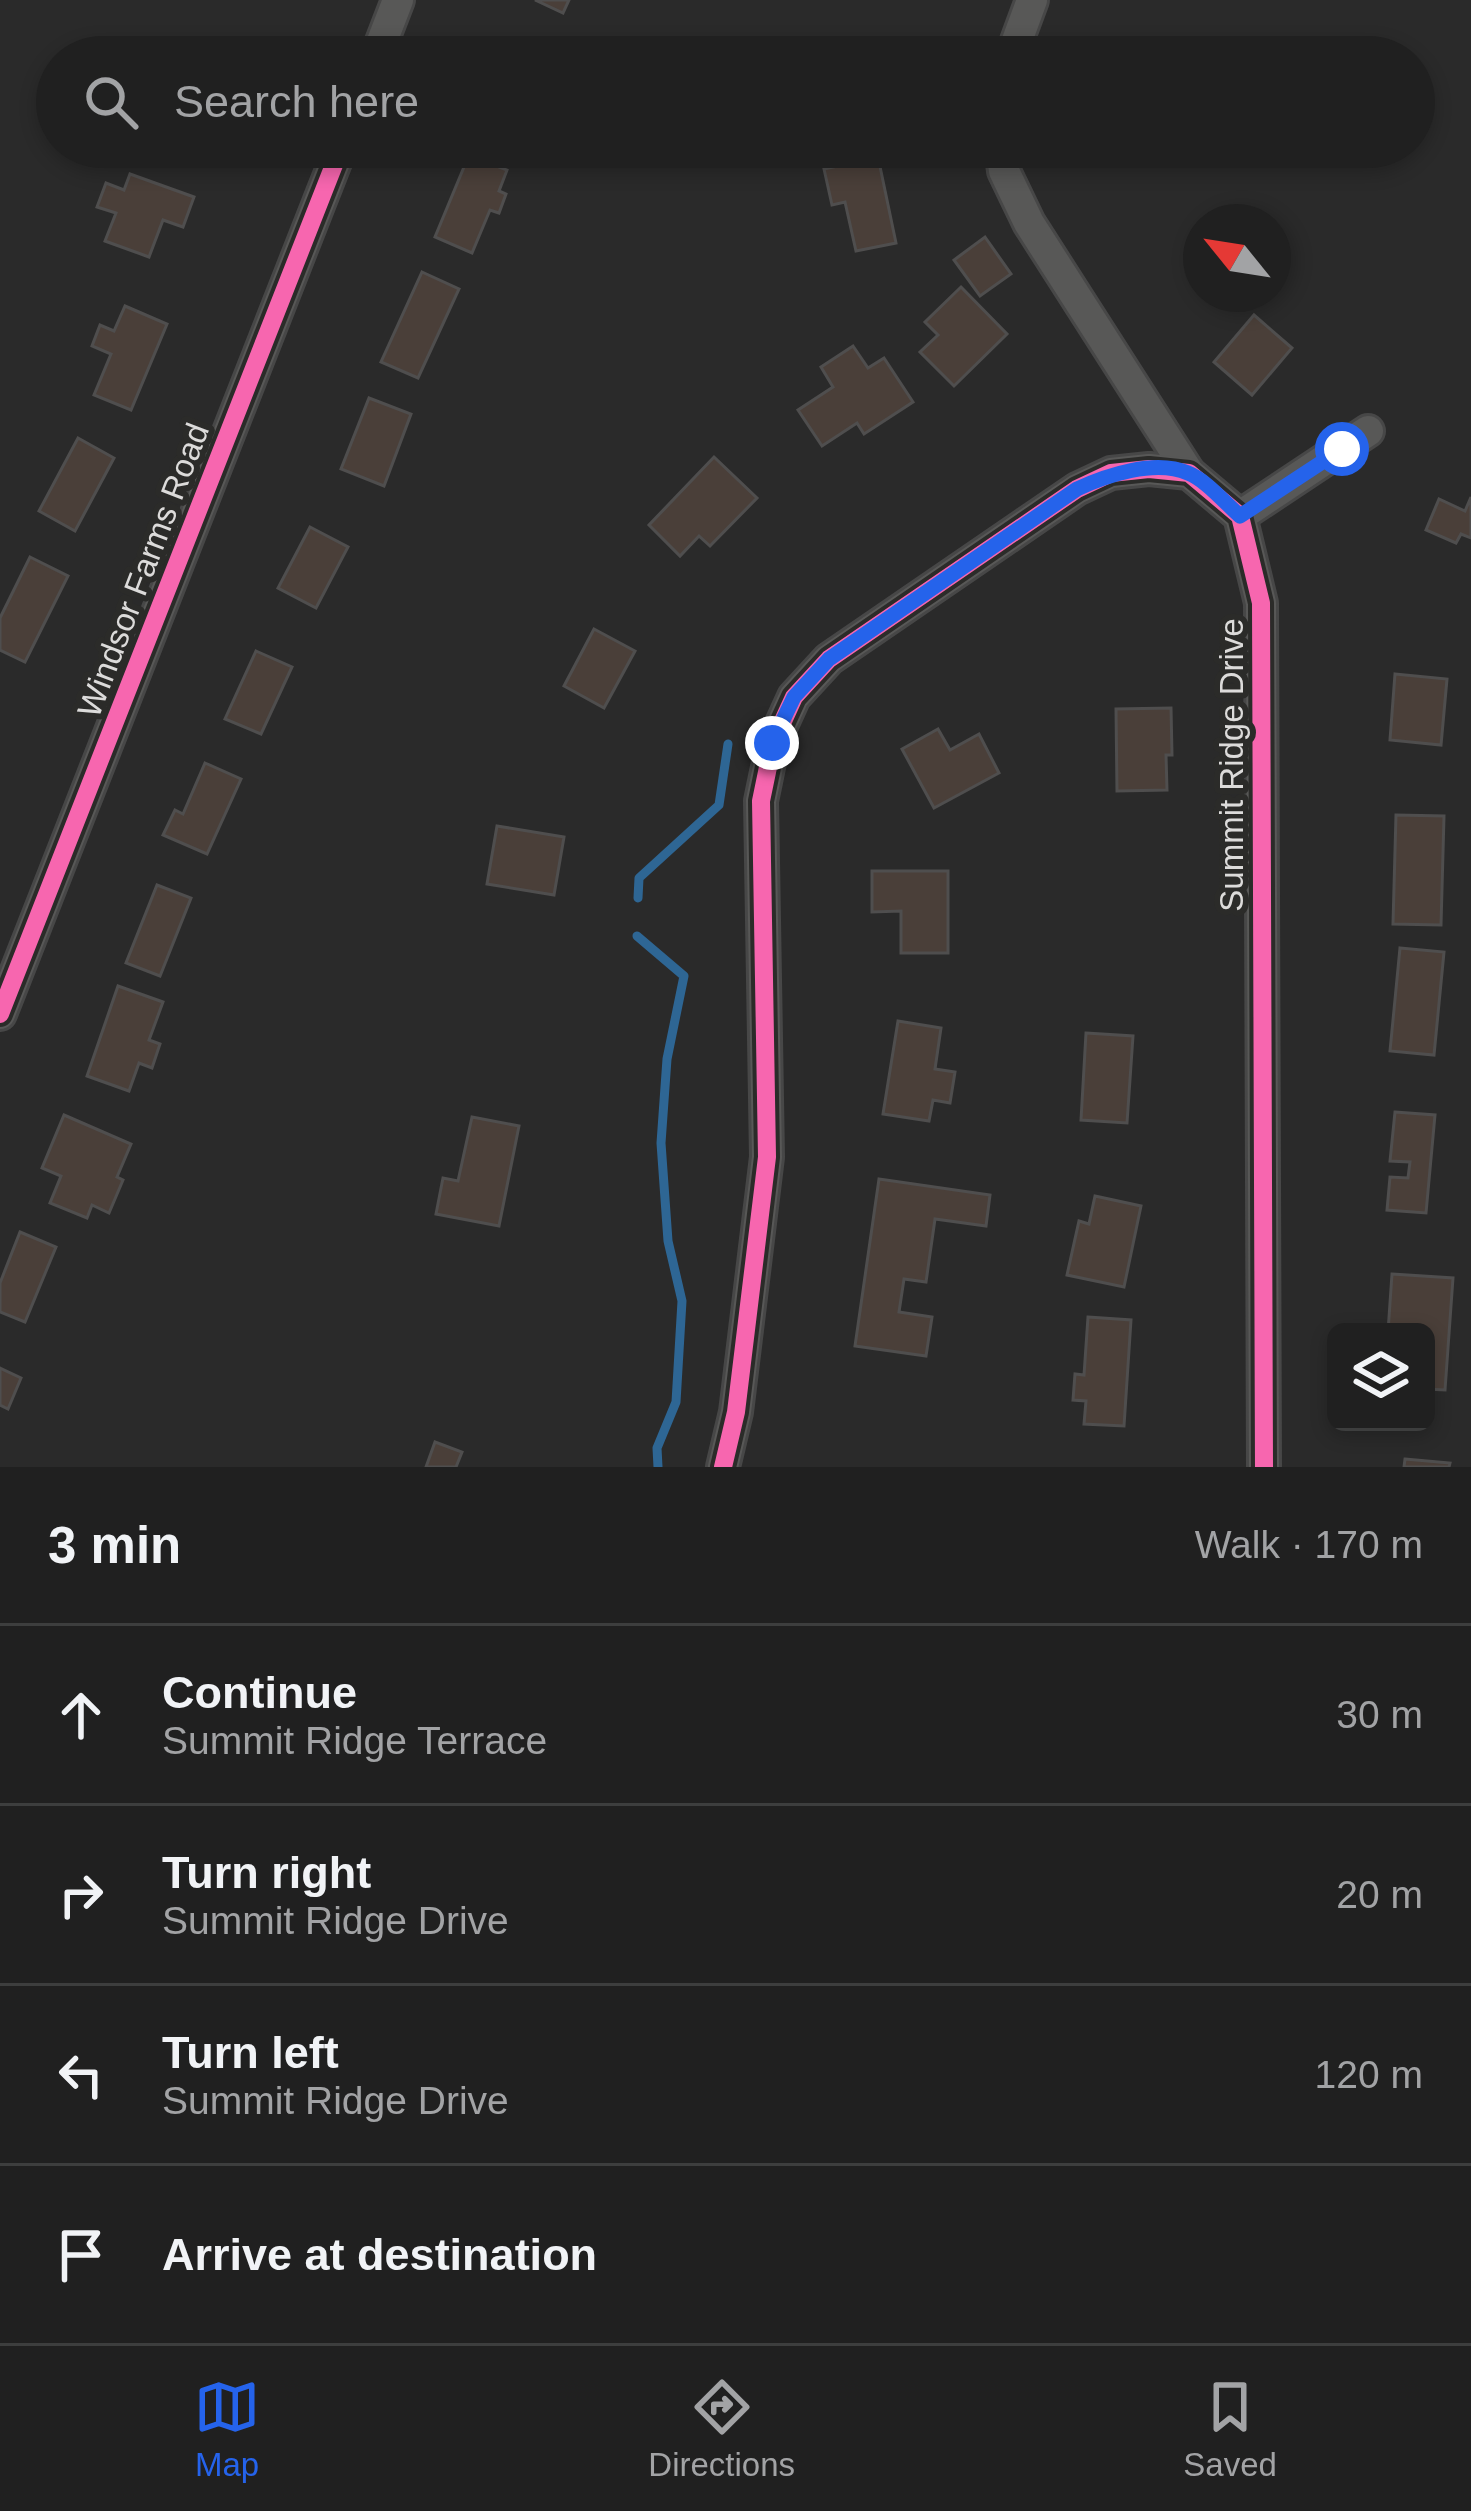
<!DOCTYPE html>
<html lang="en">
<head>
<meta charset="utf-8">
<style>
  :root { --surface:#202020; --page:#2d2d2d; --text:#f1f3f6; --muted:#a2a3a5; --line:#3d3e3e; --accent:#2563eb }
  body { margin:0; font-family:Helvetica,sans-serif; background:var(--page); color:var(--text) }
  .controls { position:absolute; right:36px; bottom:36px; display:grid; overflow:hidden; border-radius:18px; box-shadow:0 6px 18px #0003 }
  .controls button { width:108px; height:108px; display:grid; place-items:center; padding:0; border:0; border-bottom:3px solid var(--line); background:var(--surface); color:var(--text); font:60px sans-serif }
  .compass { position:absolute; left:1183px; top:204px; width:108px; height:108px; border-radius:50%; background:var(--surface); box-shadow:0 6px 18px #0003; rotate:300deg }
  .stop { position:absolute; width:36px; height:36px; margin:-27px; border:9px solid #2563eb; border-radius:50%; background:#fff }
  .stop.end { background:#2563eb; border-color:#fff; box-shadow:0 3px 12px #0008 }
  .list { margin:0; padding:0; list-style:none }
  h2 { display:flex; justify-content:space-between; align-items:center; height:156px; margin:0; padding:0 48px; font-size:51px }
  h2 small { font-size:39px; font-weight:400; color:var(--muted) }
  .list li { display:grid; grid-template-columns:78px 1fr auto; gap:36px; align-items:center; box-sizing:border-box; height:180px; padding:0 48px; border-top:3px solid var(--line) }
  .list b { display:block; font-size:45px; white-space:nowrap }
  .list p { margin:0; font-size:39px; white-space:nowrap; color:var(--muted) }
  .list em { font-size:39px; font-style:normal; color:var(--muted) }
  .icon { flex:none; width:66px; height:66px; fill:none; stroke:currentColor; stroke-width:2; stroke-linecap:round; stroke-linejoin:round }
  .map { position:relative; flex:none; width:1471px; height:1467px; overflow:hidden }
  .search { position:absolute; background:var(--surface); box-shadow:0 6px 18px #0003; left:36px; right:36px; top:36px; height:132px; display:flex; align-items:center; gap:30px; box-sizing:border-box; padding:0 42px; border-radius:66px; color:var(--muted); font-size:45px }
  .sheet { height:876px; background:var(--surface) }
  nav { display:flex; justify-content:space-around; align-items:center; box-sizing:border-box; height:168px; border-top:3px solid var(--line); background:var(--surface); font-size:33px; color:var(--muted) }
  nav a { display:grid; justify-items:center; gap:6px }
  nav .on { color:var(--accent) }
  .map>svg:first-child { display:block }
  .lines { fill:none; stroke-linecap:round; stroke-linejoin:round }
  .stream { stroke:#2e6694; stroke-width:9 }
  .building { fill:#4a3f39; stroke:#4f4e4e; stroke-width:3 }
  .minor-casing { stroke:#474747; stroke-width:36 }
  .minor { stroke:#585857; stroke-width:30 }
  .cycleway-casing { stroke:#2b2b29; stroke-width:26 }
  .cycleway { stroke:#f766af; stroke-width:18 }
  .route { stroke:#2563eb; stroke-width:15 }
  .labels { text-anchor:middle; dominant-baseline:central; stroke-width:12; stroke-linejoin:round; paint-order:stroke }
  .street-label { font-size:33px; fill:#dcdbda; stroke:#2b2b29 }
</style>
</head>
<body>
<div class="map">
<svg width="1471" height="1467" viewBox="0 0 1471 1467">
  <rect width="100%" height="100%" fill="#2a2a2a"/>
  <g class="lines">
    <g class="stream">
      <path d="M638,898L639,878L719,805L728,744"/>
      <path d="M637,936L684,976L667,1059L661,1143L668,1241L682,1301L676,1402L657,1448L658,1467"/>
    </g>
  </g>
  <g class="building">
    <path d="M535,0H569L563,13Z"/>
    <path d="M518,42L544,57H510Z"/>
    <path d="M836,46L899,51L898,57H835Z"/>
    <path d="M1154,147H1194L1185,164Z"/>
    <path d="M469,155L507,170L499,191L506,194L499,213L490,210L472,253L435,237Z"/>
    <path d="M878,157L896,243L856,251L845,202L832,205L824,169Z"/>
    <path d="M130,174L194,197L183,227L163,220L149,257L105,241L116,213L97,207L106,183L124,190Z"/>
    <path d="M985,237L1011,274L980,296L954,260Z"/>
    <path d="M422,272L459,289L418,378L381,362Z"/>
    <path d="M961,287L1007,334L954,386L920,352L938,335L925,322Z"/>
    <path d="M125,306L167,324L131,410L94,395L111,354L92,346L100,325L114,331Z"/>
    <path d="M1254,315L1292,348L1252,395L1214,362Z"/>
    <path d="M853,346L868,368L884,358L913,402L864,434L857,423L822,446L798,410L833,387L821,367Z"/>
    <path d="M369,398L411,414L384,486L341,469Z"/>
    <path d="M78,438L114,458L75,531L39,511Z"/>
    <path d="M714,457L757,498L710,546L699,536L680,556L649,525Z"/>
    <path d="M1471,497V538L1461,534L1456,543L1426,530L1439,499L1465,511Z"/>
    <path d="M310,527L348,547L316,608L278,588Z"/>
    <path d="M30,557L68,576L25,662L0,650V618Z"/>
    <path d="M594,629L635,651L604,708L564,686Z"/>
    <path d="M256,651L292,667L261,734L225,719Z"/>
    <path d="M1395,674L1447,679L1441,745L1390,740Z"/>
    <path d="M1171,708L1172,755H1166L1167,790L1117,791L1116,709Z"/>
    <path d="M938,729L950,750L979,734L999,773L934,808L902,749Z"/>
    <path d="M205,763L241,779L207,854L163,835L175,810L183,814Z"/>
    <path d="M1396,815L1444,816L1441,925L1393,924Z"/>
    <path d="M497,826L564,837L554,895L487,884Z"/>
    <path d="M872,871H948V953H901V911L872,912Z"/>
    <path d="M157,885L191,898L160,976L126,963Z"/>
    <path d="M1400,948L1444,952L1434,1055L1390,1051Z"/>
    <path d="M118,986L163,1002L149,1040L160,1044L152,1068L139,1063L129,1091L87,1076Z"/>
    <path d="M898,1021L941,1028L935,1069L955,1072L950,1103L933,1100L929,1121L883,1114Z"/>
    <path d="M1086,1033L1133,1036L1127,1123L1081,1120Z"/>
    <path d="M1395,1112L1435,1115L1426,1213L1387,1210L1390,1177L1408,1178L1410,1162L1390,1161Z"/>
    <path d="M64,1115L131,1144L117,1177L123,1180L109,1213L92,1205L87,1218L50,1203L61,1176L42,1168Z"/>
    <path d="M472,1117L519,1126L499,1226L436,1214L443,1178L458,1181Z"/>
    <path d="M879,1179L990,1195L986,1226L935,1219L926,1282L904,1279L899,1312L932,1317L926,1356L855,1346Z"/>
    <path d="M1095,1196L1141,1206L1124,1287L1067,1275L1079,1221L1089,1224Z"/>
    <path d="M20,1232L56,1247L25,1322L0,1312V1283Z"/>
    <path d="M1392,1274L1453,1278L1445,1390L1426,1389V1332H1388Z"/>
    <path d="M1088,1317L1131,1320L1124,1426L1084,1424L1086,1401L1073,1400L1075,1374L1084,1375Z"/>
    <path d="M0,1368L21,1378L8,1409L0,1405Z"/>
    <path d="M435,1442L462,1452L456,1467H426Z"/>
    <path d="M1405,1459L1450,1463L1449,1467H1404Z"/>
  </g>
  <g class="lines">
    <defs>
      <g id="minor">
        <path d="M376,57L398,0"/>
        <path d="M1011,57L1032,0"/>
        <path d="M1001,147L1004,171L1029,223L1189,473"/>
        <path d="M1240,516L1368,431"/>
        <path d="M0,1014L341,147"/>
        <path d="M723,1467L736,1412L767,1157L761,801L773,743L794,697L829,659L1077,489L1111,473L1149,469L1189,473L1240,516L1261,603L1264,1467"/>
      </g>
    </defs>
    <use href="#minor" class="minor-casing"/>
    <use href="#minor" class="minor"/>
    <defs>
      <g id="cycleway">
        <path d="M0,1014L341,147"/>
        <path d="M723,1467L736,1412L767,1157L761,801L773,743L794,697L829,659L1077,489L1111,473L1149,469L1189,473L1240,516L1261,603L1264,1467"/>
      </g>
    </defs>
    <use href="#cycleway" class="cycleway-casing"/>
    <use href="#cycleway" class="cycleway"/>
  </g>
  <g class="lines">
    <path class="route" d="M772,743L794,697L829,659L1077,489C1107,475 1155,459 1188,473C1206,480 1225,503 1240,516L1342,449"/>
  </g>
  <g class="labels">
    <g class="street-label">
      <text transform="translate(143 570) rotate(-69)">Windsor Farms Road</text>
      <text transform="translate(1231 765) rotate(-90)">Summit Ridge Drive</text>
    </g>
  </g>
</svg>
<div class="controls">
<button><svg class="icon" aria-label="layers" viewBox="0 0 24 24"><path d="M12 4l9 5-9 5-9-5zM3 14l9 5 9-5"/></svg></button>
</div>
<svg class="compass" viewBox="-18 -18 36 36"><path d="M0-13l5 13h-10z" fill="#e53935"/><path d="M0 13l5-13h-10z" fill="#a2a3a5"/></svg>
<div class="stop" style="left:1342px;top:449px"></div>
<div class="stop end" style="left:772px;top:743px"></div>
<div class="search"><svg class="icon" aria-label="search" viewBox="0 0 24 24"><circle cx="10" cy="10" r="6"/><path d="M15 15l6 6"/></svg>Search here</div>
</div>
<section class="sheet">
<h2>3 min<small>Walk · 170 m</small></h2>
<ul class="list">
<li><svg class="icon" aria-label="ahead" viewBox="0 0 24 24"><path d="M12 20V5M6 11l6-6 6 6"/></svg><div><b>Continue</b><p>Summit Ridge Terrace</p></div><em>30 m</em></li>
<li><svg class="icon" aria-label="right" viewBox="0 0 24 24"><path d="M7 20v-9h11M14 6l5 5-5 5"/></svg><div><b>Turn right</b><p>Summit Ridge Drive</p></div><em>20 m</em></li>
<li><svg class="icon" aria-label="left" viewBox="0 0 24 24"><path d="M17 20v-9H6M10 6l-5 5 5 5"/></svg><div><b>Turn left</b><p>Summit Ridge Drive</p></div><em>120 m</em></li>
<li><svg class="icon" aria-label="arrive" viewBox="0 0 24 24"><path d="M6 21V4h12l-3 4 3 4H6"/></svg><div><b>Arrive at destination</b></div></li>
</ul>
</section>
<nav>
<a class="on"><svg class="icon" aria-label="map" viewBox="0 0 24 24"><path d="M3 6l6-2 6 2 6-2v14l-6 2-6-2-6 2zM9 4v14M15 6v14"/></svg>Map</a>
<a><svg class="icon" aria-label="directions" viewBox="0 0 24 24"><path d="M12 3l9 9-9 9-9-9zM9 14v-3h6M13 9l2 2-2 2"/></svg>Directions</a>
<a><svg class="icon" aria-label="saved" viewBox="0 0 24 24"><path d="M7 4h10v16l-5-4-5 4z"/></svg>Saved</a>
</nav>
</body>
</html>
